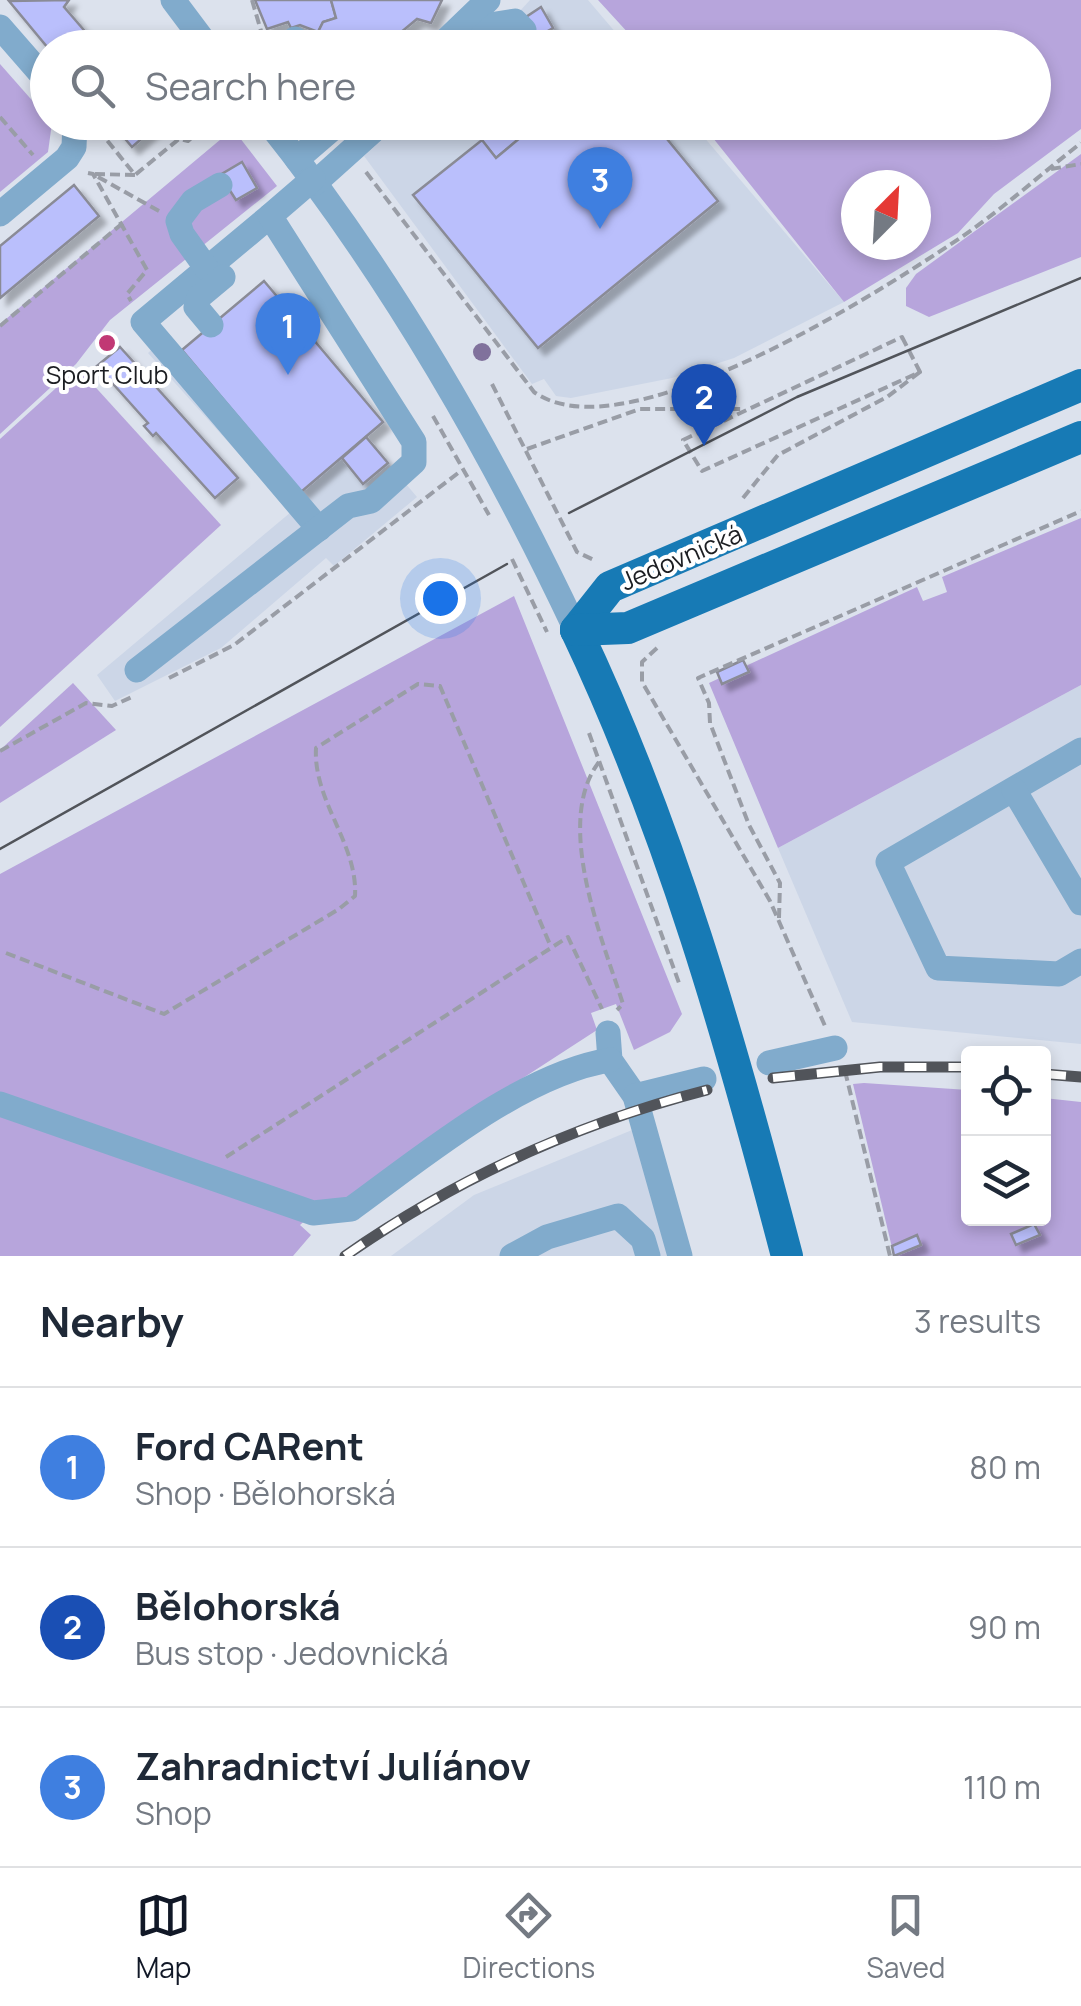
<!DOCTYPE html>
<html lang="en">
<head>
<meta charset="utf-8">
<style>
  :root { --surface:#fff; --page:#f2f2f3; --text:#1f2937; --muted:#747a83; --line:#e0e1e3; --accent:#111827 }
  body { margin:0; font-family:Manrope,sans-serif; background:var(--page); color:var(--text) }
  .controls { position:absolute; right:30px; bottom:30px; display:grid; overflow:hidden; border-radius:10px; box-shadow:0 5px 15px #0003 }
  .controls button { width:90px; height:90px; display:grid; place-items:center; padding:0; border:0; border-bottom:2px solid var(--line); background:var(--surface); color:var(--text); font:50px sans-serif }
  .compass { position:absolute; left:841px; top:170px; width:90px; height:90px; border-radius:50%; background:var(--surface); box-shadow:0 5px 15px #0003; rotate:24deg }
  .you { position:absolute; left:440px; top:598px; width:35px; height:35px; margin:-25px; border:8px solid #fff; border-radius:50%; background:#1a73e8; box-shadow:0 0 0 15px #1a73e833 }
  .badge { display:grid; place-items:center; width:65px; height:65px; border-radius:50%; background:var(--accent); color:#fff; font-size:32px; font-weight:700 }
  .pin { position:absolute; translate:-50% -82px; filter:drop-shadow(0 2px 5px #0008) }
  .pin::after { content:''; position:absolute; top:52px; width:35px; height:30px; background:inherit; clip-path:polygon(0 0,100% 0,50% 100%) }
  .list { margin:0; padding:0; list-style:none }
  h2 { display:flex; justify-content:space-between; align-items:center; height:130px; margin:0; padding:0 40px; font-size:42px }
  h2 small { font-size:32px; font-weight:400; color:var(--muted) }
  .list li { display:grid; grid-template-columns:65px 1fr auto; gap:30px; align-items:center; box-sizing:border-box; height:160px; padding:0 40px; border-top:2px solid var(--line) }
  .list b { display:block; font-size:38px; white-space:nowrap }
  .list p { margin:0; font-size:32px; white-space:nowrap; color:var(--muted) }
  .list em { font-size:32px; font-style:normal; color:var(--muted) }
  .icon { flex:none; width:55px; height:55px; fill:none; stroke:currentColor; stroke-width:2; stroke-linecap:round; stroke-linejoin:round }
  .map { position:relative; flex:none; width:1081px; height:1256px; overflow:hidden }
  .search { position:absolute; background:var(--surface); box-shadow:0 5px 15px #0003; left:30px; right:30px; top:30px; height:110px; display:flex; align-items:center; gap:25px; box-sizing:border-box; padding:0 35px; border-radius:55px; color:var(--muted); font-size:38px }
  .sheet { height:610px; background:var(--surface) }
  nav { display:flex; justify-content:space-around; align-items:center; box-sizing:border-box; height:140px; border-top:2px solid var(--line); background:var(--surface); font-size:28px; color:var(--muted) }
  nav a { display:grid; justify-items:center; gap:5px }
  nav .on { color:var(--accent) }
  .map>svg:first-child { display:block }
  .built { fill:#ccd6e7 }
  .green { fill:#b7a5dc; fill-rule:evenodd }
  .building { fill:#babffc; stroke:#8a8b96; stroke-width:2.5; filter:url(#shadow) }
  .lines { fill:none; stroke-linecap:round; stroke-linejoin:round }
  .path { stroke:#999da6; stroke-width:4; stroke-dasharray:10 5; stroke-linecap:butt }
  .minor { stroke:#81abcc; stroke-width:25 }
  .major { stroke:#177ab5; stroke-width:32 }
  .tram { stroke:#51545a; stroke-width:2.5 }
  .rail-casing { stroke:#51545a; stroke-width:11 }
  .rail { stroke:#fff; stroke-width:8; stroke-dasharray:22; stroke-linecap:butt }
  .tree { fill:#80719c }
  .poi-dot { fill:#c13874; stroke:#fff; stroke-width:4 }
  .labels { text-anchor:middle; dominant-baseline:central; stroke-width:8; stroke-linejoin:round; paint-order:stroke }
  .poi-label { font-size:25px; fill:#1c1e22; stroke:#fff }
  .street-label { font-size:25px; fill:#1c1e22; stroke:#fff }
</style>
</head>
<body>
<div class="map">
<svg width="1081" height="1256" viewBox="0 0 1081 1256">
  <defs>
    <filter id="shadow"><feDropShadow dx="7" dy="7" stdDeviation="2.5" flood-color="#0004"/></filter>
  </defs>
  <rect width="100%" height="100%" fill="#dce2ed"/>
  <g class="built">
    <path d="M530,0H588L628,47L486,48Z"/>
    <path d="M401,123H692L844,302L734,358L672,378L571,398L556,396L544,379L532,384L364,156Z"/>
    <path d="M169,334L302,491L342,458L363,483L388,463L417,497L334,566L326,558L221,648L115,701L97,675L291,512L148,353Z"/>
    <path d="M1081,685V1044L852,1022L778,848Z"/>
    <path d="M637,1128L674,1256H391L474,1195Z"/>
  </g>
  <g class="green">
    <path d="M598,0H1081V129L994,194L958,233L844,302L701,123L1034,122V48L641,47ZM856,185H916V245H856Z"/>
    <path d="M0,64L52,123L48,152L0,192Z"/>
    <path d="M233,129L277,186L110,320L76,364L0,434V324Z"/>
    <path d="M1081,154V257L929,317L906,306V288L916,274Z"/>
    <path d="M78,368L221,525L0,727V439Z"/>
    <path d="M1081,518V685L778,848L709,683L917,587L923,601L947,592L942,577Z"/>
    <path d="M514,596L682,1014L670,1032L634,1050L616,1004L591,1013L597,1030L432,1137L351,1196L321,1206L300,1225L311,1235L293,1256H0V874Z"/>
    <path d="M73,683L116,730L0,803V750Z"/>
    <path d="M864,1083L968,1090V1218H1044V1098L1081,1102V1256H894L853,1084Z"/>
  </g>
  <g class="building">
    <path d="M69,0L64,7L96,44L102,39L109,48H48L9,1Z"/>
    <path d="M255,0H331L336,18L323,22L318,32L300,25L291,28L288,22L267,29Z"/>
    <path d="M331,0H442L431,23L417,19L400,33L401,47L323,48L318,32L323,22L336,18Z"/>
    <path d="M541,7L553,28L537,37L526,17Z"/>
    <path d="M111,122H161L132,147Z"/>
    <path d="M467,122H539L496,158Z"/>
    <path d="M539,122H653L718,201L538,348L413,195L482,140L496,158Z"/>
    <path d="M242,162L257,188L236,200L220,175Z"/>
    <path d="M74,185L99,216L0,298V246Z"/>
    <path d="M264,281L383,422L301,492L182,350Z"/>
    <path d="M120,347L238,478L215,498L156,433L153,436L144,426L148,423L97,366Z"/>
    <path d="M366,437L388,463L363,484L342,458Z"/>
    <path d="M743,660L749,672L722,684L717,672Z"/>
    <path d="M1034,1224L1040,1235L1016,1245L1011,1234Z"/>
    <path d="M917,1235L921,1245L894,1256L892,1246Z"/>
  </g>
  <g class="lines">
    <g class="path">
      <path d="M252,0L266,48"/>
      <path d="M0,117L33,155"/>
      <path d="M238,122L246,132"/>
      <path d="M98,129L135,175L179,139L188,141L209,122"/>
      <path d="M1051,169L1081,164"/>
      <path d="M366,172L534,392C622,455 868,299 948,246C995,216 1037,177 1081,143"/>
      <path d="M88,173L93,174L147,270L127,294L131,301"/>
      <path d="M95,174L135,175"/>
      <path d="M98,177L159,211"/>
      <path d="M0,326L124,222"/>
      <path d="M902,337L920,372L702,471L683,440Z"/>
      <path d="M492,384L577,552L596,561"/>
      <path d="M433,416L489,515"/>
      <path d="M527,449L640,409H745"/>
      <path d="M743,498L778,455L887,397L920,372"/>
      <path d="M512,559L547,632"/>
      <path d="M657,648L642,662V682L770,901L825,1026"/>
      <path d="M169,678L234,645L462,470"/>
      <path d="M589,733L679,983"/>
      <path d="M0,751L86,703L112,706L134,696"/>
      <path d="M599,762C553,822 603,941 623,1004L617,1010"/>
      <path d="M779,918L780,883L749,825L710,723L709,703L698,678L1081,511"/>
      <path d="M6,953L164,1014L339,909L355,896C358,844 313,801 316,748L418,684L440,686L551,947"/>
      <path d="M845,1071L890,1256"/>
      <path d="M226,1157L568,937L602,1009"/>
    </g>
    <g class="minor">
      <path d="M173,0L209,48"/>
      <path d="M0,27L48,82"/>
      <path d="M295,39L301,48"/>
      <path d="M438,48L488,0"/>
      <path d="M469,48L496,24L515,21L524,30"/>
      <path d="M268,122C391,276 492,452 576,630"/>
      <path d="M297,159L340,122"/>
      <path d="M315,183L383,122"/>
      <path d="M0,214L67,158L74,147L75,122"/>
      <path d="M270,216L143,322L319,529"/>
      <path d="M207,269L182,234L178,221L193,201L220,185"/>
      <path d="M211,325L196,307L199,297L223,277"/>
      <path d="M137,670L348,506L371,501L414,462V442L270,216L313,179"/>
      <path d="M1081,750L888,862L938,968L1059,974L1081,961"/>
      <path d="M1014,790L1081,903"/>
      <path d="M608,1033L610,1060L635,1096L680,1256"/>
      <path d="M769,1063L835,1048"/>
      <path d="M635,1096L704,1079"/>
      <path d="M0,1104L313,1213L351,1209C423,1157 522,1074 610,1060"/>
      <path d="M512,1256L547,1237L618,1216L643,1239L648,1256"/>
    </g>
    <g class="major">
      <path d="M576,630C671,830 731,1042 787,1256"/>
      <path d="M576,630L610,587L1081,385"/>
      <path d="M576,630L628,628L1081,437"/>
    </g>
    <g class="tram">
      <path d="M569,513L797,397L1081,278"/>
      <path d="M0,849L507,564"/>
    </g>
    <defs>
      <g id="rail">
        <path d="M1044,1074L1081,1077"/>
        <path d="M773,1078L880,1067H968"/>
        <path d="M345,1256C457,1178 575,1124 707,1090"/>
      </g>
    </defs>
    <use href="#rail" class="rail-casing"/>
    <use href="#rail" class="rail"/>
  </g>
  <circle class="tree" cx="482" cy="352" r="9"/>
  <circle class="poi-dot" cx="107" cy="343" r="10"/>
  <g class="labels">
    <g class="poi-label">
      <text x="107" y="374">Sport Club</text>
    </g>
    <g class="street-label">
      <text transform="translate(681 557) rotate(-23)">Jedovnická</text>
    </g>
  </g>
</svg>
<div class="controls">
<button><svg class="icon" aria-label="locate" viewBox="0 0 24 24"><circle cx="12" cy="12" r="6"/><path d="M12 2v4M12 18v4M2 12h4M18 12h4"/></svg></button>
<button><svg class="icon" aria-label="layers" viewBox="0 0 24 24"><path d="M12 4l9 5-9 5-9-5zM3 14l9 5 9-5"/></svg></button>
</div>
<svg class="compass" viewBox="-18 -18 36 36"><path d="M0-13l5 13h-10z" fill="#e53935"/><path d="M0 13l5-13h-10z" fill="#747a83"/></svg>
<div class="you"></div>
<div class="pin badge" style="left:288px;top:375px;background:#3f7fe0">1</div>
<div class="pin badge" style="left:704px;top:446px;background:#1a4fb4">2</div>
<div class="pin badge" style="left:600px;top:229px;background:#3f7fe0">3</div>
<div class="search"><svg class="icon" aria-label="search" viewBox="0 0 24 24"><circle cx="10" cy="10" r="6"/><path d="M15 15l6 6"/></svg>Search here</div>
</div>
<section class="sheet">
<h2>Nearby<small>3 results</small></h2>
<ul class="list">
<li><span class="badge" style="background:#3f7fe0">1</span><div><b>Ford CARent</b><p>Shop · Bělohorská</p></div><em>80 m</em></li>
<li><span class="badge" style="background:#1a4fb4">2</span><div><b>Bělohorská</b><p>Bus stop · Jedovnická</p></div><em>90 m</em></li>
<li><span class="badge" style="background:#3f7fe0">3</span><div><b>Zahradnictví Julíánov</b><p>Shop</p></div><em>110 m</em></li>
</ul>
</section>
<nav>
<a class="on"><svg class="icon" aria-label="map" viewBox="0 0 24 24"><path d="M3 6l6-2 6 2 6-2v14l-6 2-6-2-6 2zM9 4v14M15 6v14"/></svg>Map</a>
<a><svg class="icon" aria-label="directions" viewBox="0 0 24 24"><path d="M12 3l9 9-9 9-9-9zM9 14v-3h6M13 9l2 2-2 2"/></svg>Directions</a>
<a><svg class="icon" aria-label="saved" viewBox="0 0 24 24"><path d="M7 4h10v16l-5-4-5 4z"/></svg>Saved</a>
</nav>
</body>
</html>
